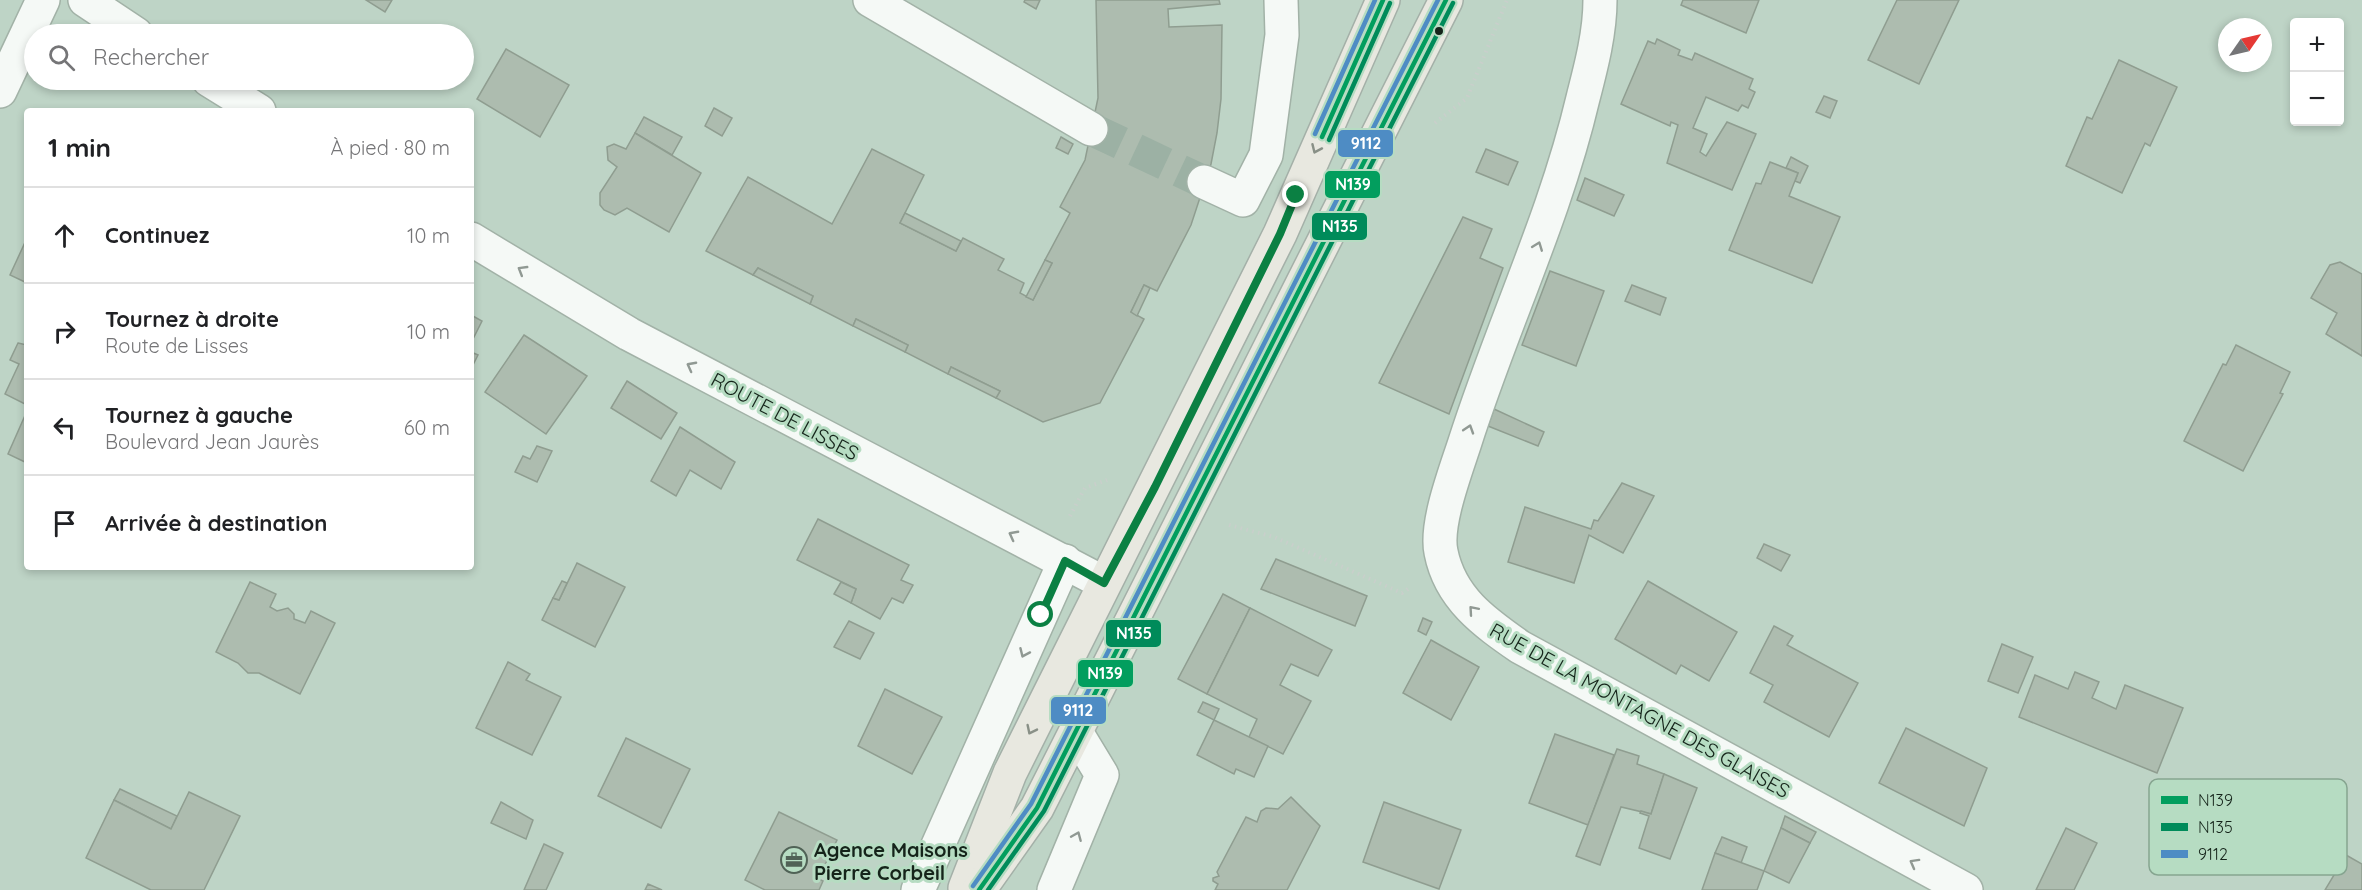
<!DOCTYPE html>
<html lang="fr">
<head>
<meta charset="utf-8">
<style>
  :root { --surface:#fff; --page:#f6f6f6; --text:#202124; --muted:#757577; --line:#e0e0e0 }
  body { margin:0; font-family:Quicksand,sans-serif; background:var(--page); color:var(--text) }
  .controls { position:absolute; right:18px; top:18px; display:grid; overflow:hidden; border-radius:6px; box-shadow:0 3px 9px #0003 }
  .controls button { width:54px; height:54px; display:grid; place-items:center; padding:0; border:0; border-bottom:2px solid var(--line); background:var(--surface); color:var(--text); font:30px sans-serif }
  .compass { position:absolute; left:2218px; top:18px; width:54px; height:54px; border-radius:50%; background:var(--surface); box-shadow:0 3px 9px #0003; rotate:56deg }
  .stop { position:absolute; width:18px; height:18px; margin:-14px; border:4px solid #0b8043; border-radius:50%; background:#fff }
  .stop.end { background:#0b8043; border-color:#fff; box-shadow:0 2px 6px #0008 }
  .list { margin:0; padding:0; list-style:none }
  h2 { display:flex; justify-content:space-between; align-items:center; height:78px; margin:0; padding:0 24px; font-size:26px }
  h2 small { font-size:20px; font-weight:400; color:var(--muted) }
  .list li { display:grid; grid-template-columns:39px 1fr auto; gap:18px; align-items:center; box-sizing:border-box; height:96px; padding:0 24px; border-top:2px solid var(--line) }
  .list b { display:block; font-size:22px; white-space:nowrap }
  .list p { margin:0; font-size:20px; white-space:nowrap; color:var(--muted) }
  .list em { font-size:20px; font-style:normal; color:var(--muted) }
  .icon { flex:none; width:33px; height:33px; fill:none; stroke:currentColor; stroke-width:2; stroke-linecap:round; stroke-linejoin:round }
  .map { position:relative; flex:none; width:2362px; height:890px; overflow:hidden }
  .search { position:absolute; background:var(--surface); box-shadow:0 3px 9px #0003; left:24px; top:24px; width:450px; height:66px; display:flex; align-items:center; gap:15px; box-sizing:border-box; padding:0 21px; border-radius:33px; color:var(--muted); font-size:22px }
  .panel { position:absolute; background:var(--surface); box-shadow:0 3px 9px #0003; left:24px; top:108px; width:450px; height:462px; border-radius:6px }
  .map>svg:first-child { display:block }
  .building { fill:#adbcaf; stroke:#8f9d90; stroke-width:1.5 }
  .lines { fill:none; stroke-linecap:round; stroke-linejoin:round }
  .minor-tunnel { stroke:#9cb1a4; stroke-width:33; stroke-dasharray:33 16; stroke-linecap:butt }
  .minor-casing { stroke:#a2b2a7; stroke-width:36 }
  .major-casing { stroke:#a4b0a8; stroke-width:36 }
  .path { stroke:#c9cfcb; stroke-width:4; stroke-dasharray:1.5 4.5; stroke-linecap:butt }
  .minor { stroke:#f5f9f6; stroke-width:33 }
  .major { stroke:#e8e8e0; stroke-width:33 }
  .bus-1-casing { stroke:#b6dcc2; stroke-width:9 }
  .bus-2-casing { stroke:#b6dcc2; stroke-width:9 }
  .bus-3-casing { stroke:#b6dcc2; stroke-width:9 }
  .bus-1 { stroke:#029e5e; stroke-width:4.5 }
  .bus-2 { stroke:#008b5a; stroke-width:4.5 }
  .bus-3 { stroke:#4e8cc4; stroke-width:4.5 }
  .oneway { stroke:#899087 }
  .oneway2 { stroke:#909993 }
  .route { stroke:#0b8043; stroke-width:8 }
  .bus-dot { fill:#15241a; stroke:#b6dcc2; stroke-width:2 }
  .labels { text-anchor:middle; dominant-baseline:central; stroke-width:6; stroke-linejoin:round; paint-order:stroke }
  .street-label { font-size:20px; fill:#15241a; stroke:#b6dcc2 }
  .poi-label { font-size:20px; font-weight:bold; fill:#15241a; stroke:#b6dcc2; text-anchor:start }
  .key { fill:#b6dcc2; stroke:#86a590; stroke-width:1.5 }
  .key-label { font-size:16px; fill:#15241a }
  .line-badge { stroke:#b6dcc2; stroke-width:2 }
  .badge-label { font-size:16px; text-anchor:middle; font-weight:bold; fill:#fff }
</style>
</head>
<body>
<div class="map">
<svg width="2362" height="890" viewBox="0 0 2362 890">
  <rect width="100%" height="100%" fill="#bed4c6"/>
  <g class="building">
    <path d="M366,0H392L385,12Z"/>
    <path d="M1025,0H1040L1036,9L1024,2Z"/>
    <path d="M1096,0H1219L1220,4L1168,9L1169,27L1222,25L1221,99L1217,133L1211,164L1191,225L1157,291L1144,285L1131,312L1144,319L1100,403L1043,422L996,398L1000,391L951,367L948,374L905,352L908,345L856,319L853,326L810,304L813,296L758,268L753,275L706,251L748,177L832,224L872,149L924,175L900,223L956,251L963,238L1004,259L998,270L1024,283L1020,293L1033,300L1052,263L1045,260L1070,213L1060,207L1085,160L1098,98Z"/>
    <path d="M1683,0H1759L1746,33L1681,5Z"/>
    <path d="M1897,0H1959L1919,84L1868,60Z"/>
    <path d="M1657,39L1680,50L1678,55L1692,60L1695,53L1753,79L1749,89L1755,92L1748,108L1742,105L1738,111L1706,97L1693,128L1707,134L1700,152L1706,156L1727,122L1756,134L1732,190L1667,163L1678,125L1671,122L1670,126L1621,104L1648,41L1655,44Z"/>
    <path d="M506,49L569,85L540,137L477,99Z"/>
    <path d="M2119,60L2177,87L2150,146L2145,143L2122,193L2066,166L2087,117L2092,119Z"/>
    <path d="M1824,96L1837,101L1830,118L1816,112Z"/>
    <path d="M714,108L732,118L722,136L705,126Z"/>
    <path d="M644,117L682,137L672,155L635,133Z"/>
    <path d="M635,133L701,173L669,232L627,208L615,215L604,210L600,205V193L617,167L608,160L607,147L614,144L626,149Z"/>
    <path d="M1061,137L1073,144L1068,154L1056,148Z"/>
    <path d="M1486,149L1518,162L1508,185L1476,172Z"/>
    <path d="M1791,157L1808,166L1800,183L1795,181L1798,173L1786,168Z"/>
    <path d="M1770,162L1798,173L1789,196L1840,217L1812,283L1729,250L1756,183L1761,184Z"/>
    <path d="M1585,178L1624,195L1614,216L1577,200Z"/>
    <path d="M905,213L961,241L956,251L900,223Z"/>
    <path d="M1463,217L1492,229L1480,258L1503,268L1449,414L1379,383Z"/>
    <path d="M27,238V283L10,275Z"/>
    <path d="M1045,260L1052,263L1033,300L1026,297Z"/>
    <path d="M2340,262L2362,274V356L2326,334L2337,313L2311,298L2330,265Z"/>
    <path d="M758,268L813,296L810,304L753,275Z"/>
    <path d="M1550,271L1604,291L1576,366L1522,345Z"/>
    <path d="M1144,285L1150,288L1137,316L1131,312Z"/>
    <path d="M1632,285L1666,298L1660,315L1625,301Z"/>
    <path d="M471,315L482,321L471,343Z"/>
    <path d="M856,319L908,345L905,352L853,326Z"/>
    <path d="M524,335L587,376L546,434L485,392Z"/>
    <path d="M18,343L27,345V405L5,394L19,364L10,360Z"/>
    <path d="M2236,345L2290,372L2280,393L2283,394L2243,471L2184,441L2223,364L2226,365Z"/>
    <path d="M471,352L478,355L471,369Z"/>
    <path d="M951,367L1000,391L996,398L948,374Z"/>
    <path d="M627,381L677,413L661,439L611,408Z"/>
    <path d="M1494,409L1544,432L1538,446L1488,426Z"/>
    <path d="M27,411V463L8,454Z"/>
    <path d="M680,427L735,462L721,489L690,470L676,496L651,481Z"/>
    <path d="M537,446L552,451L537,482L515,472L523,456L530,459Z"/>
    <path d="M1622,483L1654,496L1623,553L1589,535L1574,583L1508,562L1525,507L1591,529L1594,520L1598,521Z"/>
    <path d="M818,519L909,565L901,580L913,585L903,603L892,598L880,619L851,603L856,589L797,560Z"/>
    <path d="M1764,544L1790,555L1781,571L1757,558Z"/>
    <path d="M1276,559L1367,596L1355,626L1261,589Z"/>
    <path d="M577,563L625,587L595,647L542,620L553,598L559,600Z"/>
    <path d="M562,581L567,583L559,600L553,598Z"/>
    <path d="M1648,581L1737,632L1709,681L1681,665L1676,674L1615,639Z"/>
    <path d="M250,582L276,594L270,607L277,611L288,608L294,614V619L305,623L311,611L335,623L300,694L259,673H248L238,663L216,652Z"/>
    <path d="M841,582L856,589L851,603L834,594Z"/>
    <path d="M1223,594L1250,608L1207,694L1178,679Z"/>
    <path d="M1250,608L1332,650L1318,676L1291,664L1280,685L1311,701L1283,754L1249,737L1257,719L1207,694Z"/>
    <path d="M1423,618L1432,622L1426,635L1418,631Z"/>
    <path d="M849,621L874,633L860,659L834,647Z"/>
    <path d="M1774,626L1793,636L1787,645L1858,683L1829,737L1764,702L1773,685L1750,673Z"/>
    <path d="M1431,640L1479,667L1451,720L1403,693Z"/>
    <path d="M2002,644L2033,657L2018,693L1988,681Z"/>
    <path d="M508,662L530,674L526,680L561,697L532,755L476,728Z"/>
    <path d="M2075,672L2099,682L2092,698L2116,709L2125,685L2183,708L2157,773L2019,717L2035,675L2068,689Z"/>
    <path d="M885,689L942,717L912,774L858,746Z"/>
    <path d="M1203,702L1219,709L1214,720L1198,712Z"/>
    <path d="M1214,720L1268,746L1254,777L1236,769L1234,774L1197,755Z"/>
    <path d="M1906,728L1987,768L1964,826L1879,783Z"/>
    <path d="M1555,734L1614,755L1588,825L1529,803Z"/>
    <path d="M626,738L690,769L661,828L598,796Z"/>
    <path d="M1617,749L1639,756L1637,764L1664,774L1651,814L1621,807L1600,865L1576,856Z"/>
    <path d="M1664,774L1697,788L1670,859L1639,848L1649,816L1640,813L1641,811L1651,814Z"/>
    <path d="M120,789L177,816L171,829L114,800Z"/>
    <path d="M189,792L240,816L204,890H151L86,858L114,800L171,829Z"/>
    <path d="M1291,797L1320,826L1287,890H1215L1218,884L1213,881V878L1219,876L1217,872L1246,817L1257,822L1261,811L1266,808L1278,809Z"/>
    <path d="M501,802L533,820L526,839L491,823Z"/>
    <path d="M1384,802L1461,830L1439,889L1363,862Z"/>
    <path d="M779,812L837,840L818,879L823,881L819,890H765L745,880Z"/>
    <path d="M1785,816L1816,832L1810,843L1781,828Z"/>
    <path d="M1781,828L1810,843L1789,883L1764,871Z"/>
    <path d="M2066,828L2097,843L2074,890H2036Z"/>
    <path d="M1722,837L1747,847L1741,863L1715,853Z"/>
    <path d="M544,844L563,853L546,890H524Z"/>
    <path d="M1715,853L1764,871L1757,890H1702Z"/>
    <path d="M2346,855L2362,864V890H2325Z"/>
    <path d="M648,884L662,890H645Z"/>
  </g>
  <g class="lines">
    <path class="minor-tunnel" d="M1091,129L1204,182"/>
    <defs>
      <g id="minor">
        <path d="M85,0L136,34"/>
        <path d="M870,0L1091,129"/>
        <path d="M1600,0C1600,33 1591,67 1583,98C1555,217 1502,326 1465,442C1456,470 1435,524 1441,552C1450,598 1484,622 1520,647L1966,890"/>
        <path d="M209,80L259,111"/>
        <path d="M0,91L43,0"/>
        <path d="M1204,182L1243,200L1266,155L1282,35L1281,0"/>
        <path d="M471,239L629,334L1104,583"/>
        <path d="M918,890L1065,561"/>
        <path d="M1054,890L1102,775L1076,732"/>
      </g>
      <g id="major">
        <path d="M965,888L1010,773L1280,234L1383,0"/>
        <path d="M979,890L1037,808L1446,0"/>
      </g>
    </defs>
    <use href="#minor" class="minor-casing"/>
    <use href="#major" class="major-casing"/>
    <g class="path">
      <path d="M1435,123L1467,98L1507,0"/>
      <path d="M1070,516L1085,488L1107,480"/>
      <path d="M1229,525L1274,537L1402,593L1408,589"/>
    </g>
    <use href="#minor" class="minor"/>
    <use href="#major" class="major"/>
    <defs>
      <g id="bus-1">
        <path d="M1322,137L1383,0"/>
        <path d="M979,890L1037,808L1446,0"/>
      </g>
      <g id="bus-2">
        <path d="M1329,140L1390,3"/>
        <path d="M988,890L1044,811L1453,3"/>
      </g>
      <g id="bus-3">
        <path d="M1315,134L1375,0"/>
        <path d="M973,886L1031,804L1438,0"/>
      </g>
    </defs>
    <use href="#bus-1" class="bus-1-casing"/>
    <use href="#bus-2" class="bus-2-casing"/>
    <use href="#bus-3" class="bus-3-casing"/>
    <use href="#bus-1" class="bus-1"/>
    <use href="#bus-2" class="bus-2"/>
    <use href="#bus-3" class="bus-3"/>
  </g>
  <defs><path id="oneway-chevron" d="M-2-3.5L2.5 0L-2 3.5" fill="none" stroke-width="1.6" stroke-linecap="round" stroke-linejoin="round" transform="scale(1.5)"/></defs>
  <g class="oneway">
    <use href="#oneway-chevron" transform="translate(1316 149) rotate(114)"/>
    <use href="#oneway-chevron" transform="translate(1031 730) rotate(116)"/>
  </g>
  <g class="oneway2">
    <use href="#oneway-chevron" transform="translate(1538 246) rotate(-69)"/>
    <use href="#oneway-chevron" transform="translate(522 270) rotate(-149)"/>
    <use href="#oneway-chevron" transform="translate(691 366) rotate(-152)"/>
    <use href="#oneway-chevron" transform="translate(1469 429) rotate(-72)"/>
    <use href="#oneway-chevron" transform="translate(1013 535) rotate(-152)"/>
    <use href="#oneway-chevron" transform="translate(1473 610) rotate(-131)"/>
    <use href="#oneway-chevron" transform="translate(1024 653) rotate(114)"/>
    <use href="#oneway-chevron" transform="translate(1077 836) rotate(-67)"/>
    <use href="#oneway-chevron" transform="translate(1914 863) rotate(-151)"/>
  </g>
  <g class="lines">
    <path class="route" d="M1041,615L1065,561L1104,583L1155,487L1280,234L1296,195"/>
  </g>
  <defs>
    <symbol id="office-ring" viewBox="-11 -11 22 22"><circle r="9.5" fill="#b6dcc2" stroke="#506256" stroke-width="1.5"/><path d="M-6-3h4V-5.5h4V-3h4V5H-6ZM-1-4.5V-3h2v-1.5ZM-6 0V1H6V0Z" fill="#506256"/></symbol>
  </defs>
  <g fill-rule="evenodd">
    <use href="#office-ring" x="779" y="845" width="30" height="30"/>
  </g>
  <circle class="bus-dot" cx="1439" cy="31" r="5"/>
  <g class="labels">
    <g class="street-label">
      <text transform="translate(785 416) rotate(28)">ROUTE DE LISSES</text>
      <text transform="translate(1640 710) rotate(29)">RUE DE LA MONTAGNE DES GLAISES</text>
    </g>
    <g class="poi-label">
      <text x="814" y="849">Agence Maisons<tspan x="814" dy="23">Pierre Corbeil</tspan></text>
    </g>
  </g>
  <rect x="2149" y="779" width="198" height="96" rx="9" class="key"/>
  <rect x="2161" y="796" width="27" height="8" fill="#029e5e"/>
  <rect x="2161" y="823" width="27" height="8" fill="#008b5a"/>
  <rect x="2161" y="850" width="27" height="8" fill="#4e8cc4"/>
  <g class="key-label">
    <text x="2198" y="806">N139</text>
    <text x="2198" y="833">N135</text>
    <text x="2198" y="860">9112</text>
  </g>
  <g class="line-badge">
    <rect x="1337" y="129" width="57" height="29" rx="6" fill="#4e8cc4"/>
    <rect x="1324" y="170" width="57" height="29" rx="6" fill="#029e5e"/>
    <rect x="1311" y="212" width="57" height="29" rx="6" fill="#008b5a"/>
    <rect x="1105" y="619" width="57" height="29" rx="6" fill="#008b5a"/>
    <rect x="1077" y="659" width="57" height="29" rx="6" fill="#029e5e"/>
    <rect x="1050" y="696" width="57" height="29" rx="6" fill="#4e8cc4"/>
  </g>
  <g class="badge-label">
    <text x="1366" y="149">9112</text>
    <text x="1353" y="190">N139</text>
    <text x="1340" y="232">N135</text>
    <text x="1134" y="639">N135</text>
    <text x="1105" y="679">N139</text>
    <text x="1078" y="716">9112</text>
  </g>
</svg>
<div class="controls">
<button>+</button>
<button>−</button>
</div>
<svg class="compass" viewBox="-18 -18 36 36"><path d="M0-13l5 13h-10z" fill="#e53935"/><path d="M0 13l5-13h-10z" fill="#757577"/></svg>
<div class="stop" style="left:1041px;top:615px"></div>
<div class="stop end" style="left:1296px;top:195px"></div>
<div class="search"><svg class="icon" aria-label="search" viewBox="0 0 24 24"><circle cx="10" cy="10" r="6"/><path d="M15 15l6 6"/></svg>Rechercher</div>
<section class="panel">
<h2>1 min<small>À pied · 80 m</small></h2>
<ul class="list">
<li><svg class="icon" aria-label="ahead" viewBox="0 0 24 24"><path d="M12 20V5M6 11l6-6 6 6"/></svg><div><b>Continuez</b></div><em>10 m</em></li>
<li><svg class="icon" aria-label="right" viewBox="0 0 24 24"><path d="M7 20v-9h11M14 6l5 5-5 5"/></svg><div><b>Tournez à droite</b><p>Route de Lisses</p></div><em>10 m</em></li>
<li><svg class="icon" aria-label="left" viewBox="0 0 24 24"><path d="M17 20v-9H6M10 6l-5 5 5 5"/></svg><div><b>Tournez à gauche</b><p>Boulevard Jean Jaurès</p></div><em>60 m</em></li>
<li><svg class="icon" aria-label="arrive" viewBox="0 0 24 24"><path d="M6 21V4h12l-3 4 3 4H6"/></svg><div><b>Arrivée à destination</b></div></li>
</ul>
</section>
</div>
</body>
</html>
